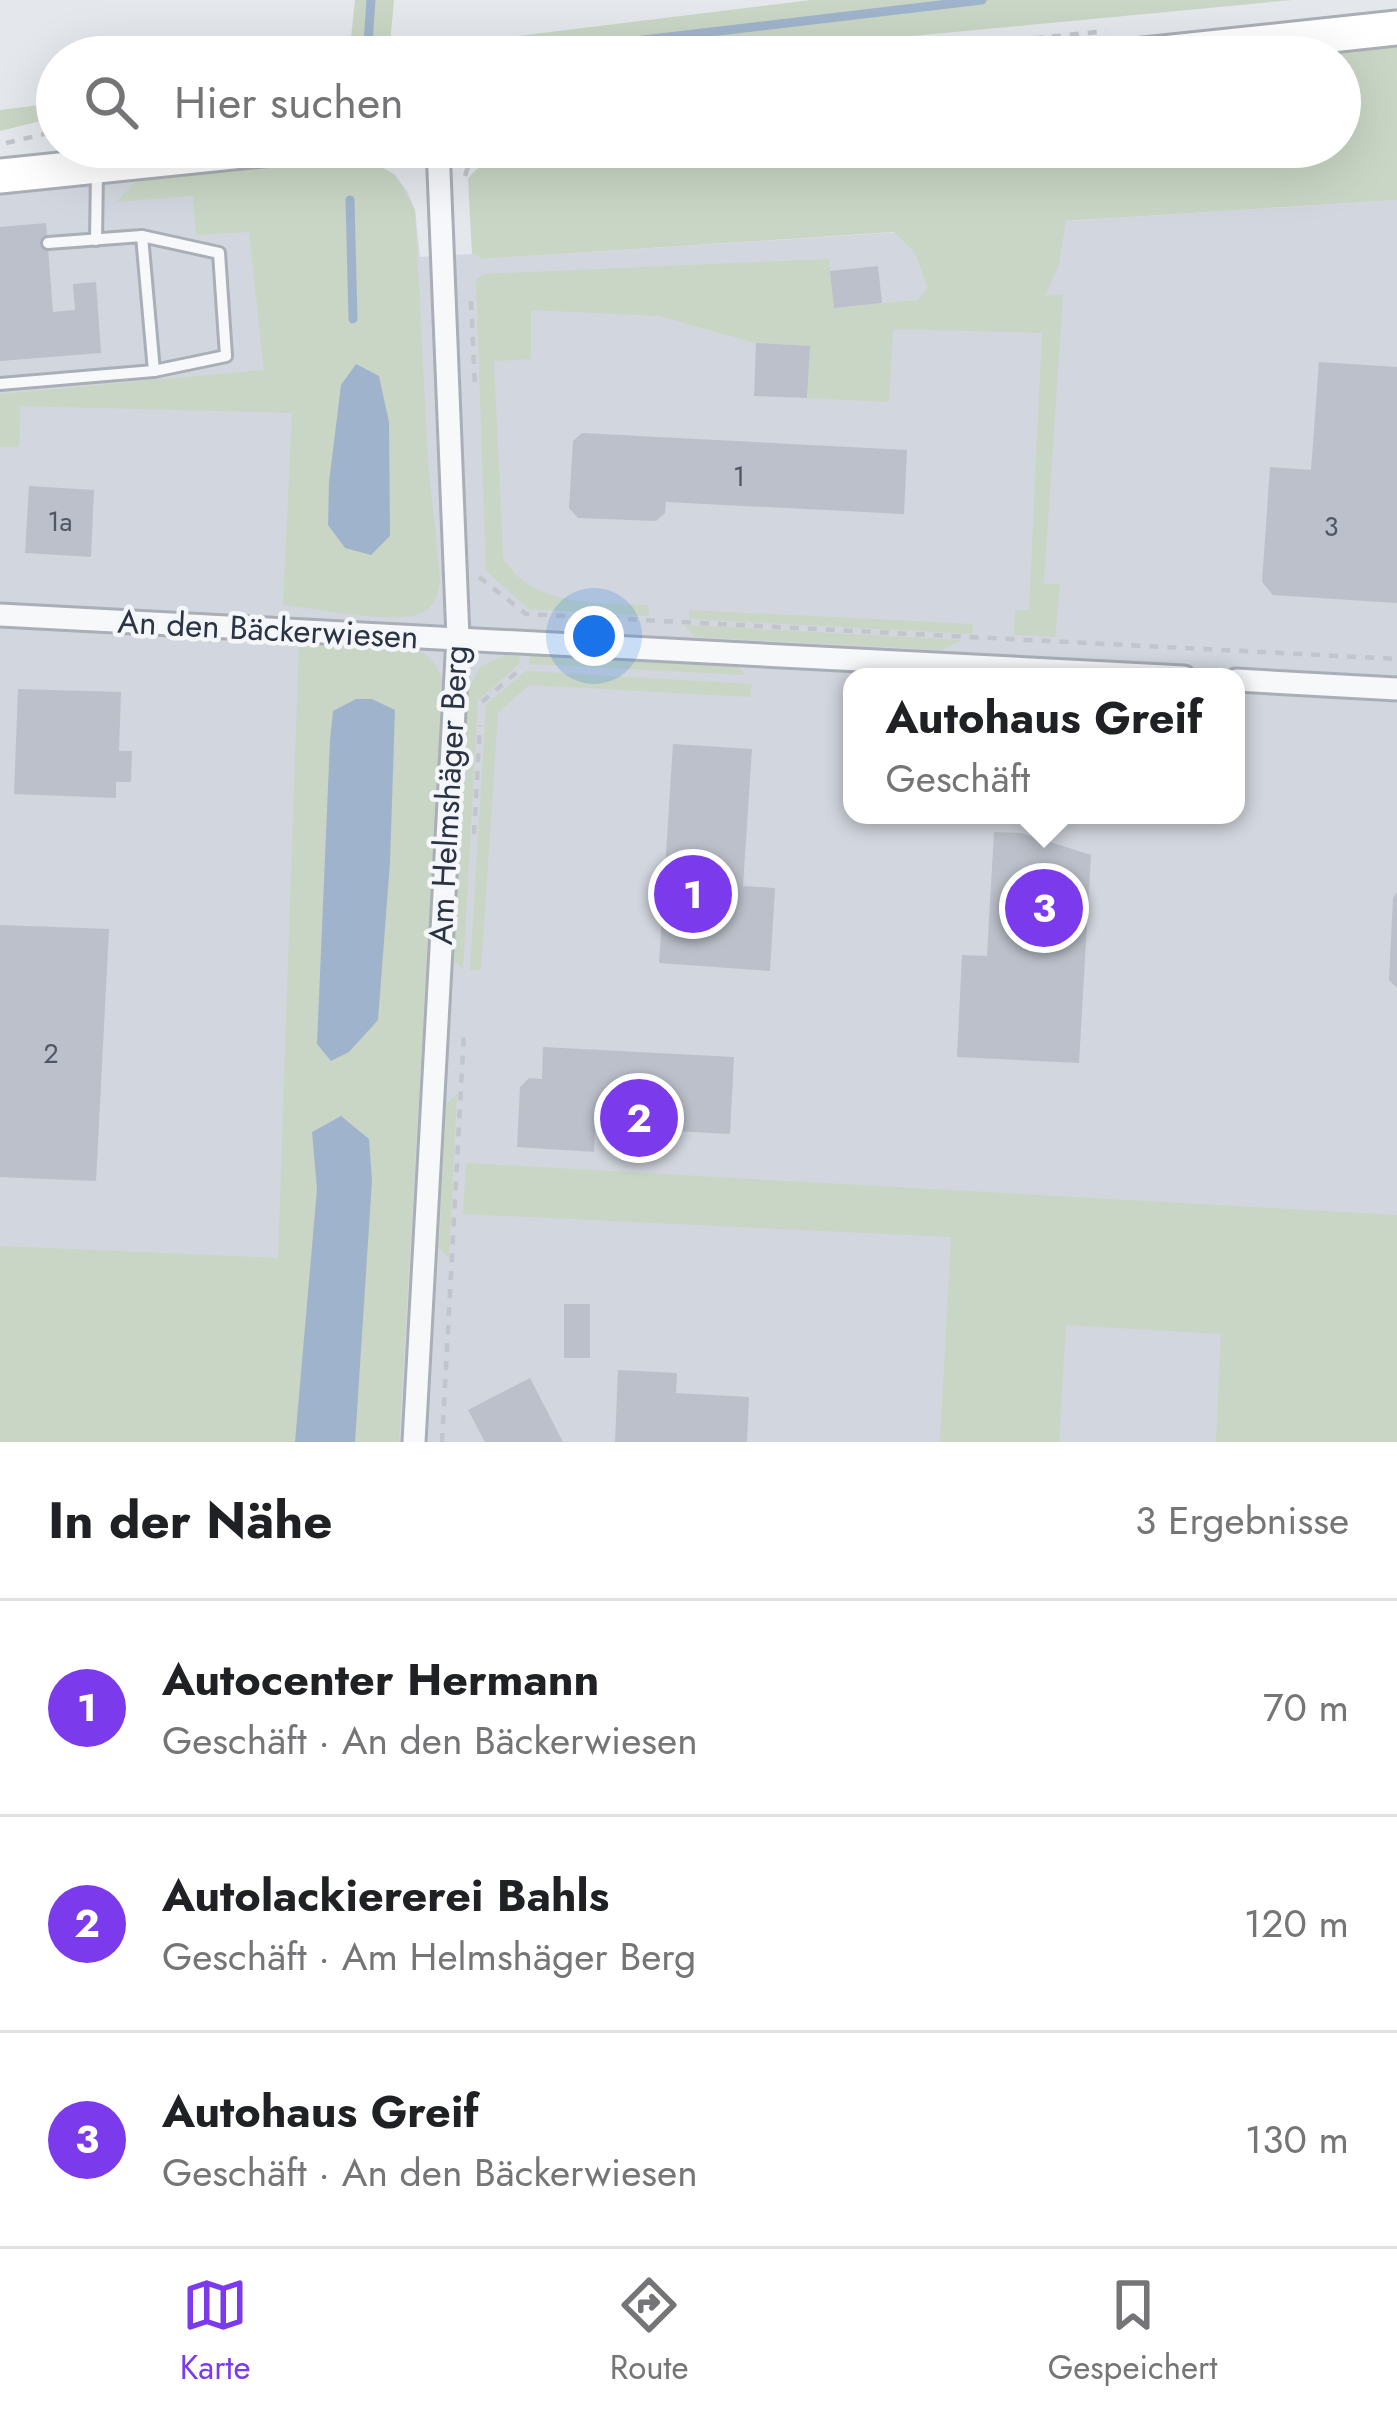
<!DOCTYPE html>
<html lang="de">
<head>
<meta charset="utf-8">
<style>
  :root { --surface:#fff; --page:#f2f2f2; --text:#202124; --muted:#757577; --line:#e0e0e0; --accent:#7c3aed }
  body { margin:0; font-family:Jost,sans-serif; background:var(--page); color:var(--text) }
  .you { position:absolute; left:594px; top:636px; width:42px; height:42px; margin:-30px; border:9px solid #fff; border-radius:50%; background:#1a73e8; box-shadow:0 0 0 18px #1a73e833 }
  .badge { display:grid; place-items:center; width:78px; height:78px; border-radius:50%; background:var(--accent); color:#fff; font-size:39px; font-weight:700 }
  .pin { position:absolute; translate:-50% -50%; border:6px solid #fff; box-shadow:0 3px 12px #0006 }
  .popup { position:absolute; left:843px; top:668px; width:402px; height:156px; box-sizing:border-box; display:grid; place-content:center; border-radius:24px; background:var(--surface); filter:drop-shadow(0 3px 9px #0005); font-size:39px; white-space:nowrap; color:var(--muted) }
  .popup b { font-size:45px; color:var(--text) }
  .popup::after { content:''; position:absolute; left:50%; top:100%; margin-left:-24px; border:24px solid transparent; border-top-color:var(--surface) }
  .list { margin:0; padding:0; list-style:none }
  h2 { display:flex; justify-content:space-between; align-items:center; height:156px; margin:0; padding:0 48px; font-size:51px }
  h2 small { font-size:39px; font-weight:400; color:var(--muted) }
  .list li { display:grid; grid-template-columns:78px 1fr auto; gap:36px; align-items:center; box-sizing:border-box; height:216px; padding:0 48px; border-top:3px solid var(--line) }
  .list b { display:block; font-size:45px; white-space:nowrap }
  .list p { margin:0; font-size:39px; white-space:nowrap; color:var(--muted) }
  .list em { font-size:39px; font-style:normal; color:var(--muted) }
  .icon { flex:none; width:66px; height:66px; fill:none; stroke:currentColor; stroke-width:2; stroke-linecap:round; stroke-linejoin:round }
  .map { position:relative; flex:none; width:1397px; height:1442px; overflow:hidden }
  .search { position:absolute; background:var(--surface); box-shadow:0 12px 48px #0002; left:36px; right:36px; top:36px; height:132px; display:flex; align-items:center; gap:30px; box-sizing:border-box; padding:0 42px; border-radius:66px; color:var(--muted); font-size:45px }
  .sheet { height:804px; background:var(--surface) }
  nav { display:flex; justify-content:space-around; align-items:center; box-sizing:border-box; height:168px; border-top:3px solid var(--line); background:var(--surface); font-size:33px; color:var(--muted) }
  nav a { display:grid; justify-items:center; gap:6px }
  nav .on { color:var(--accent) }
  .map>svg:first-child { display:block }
  .built { fill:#d2d6de; fill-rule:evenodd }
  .green { fill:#c9d6c5 }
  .water { fill:#9fb4cc }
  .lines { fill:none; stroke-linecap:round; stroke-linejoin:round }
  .stream { stroke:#9fb4cc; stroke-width:9 }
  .building { fill:#bbc0ca }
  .service-casing { stroke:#a9aeb7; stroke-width:16 }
  .minor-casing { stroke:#a9aeb7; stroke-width:27 }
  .secondary-casing { stroke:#a9aeb7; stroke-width:39 }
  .path { stroke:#c2c5cb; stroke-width:4.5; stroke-dasharray:9 9; stroke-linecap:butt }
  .service { stroke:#f7f8fa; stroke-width:10 }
  .minor { stroke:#f7f8fa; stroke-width:21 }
  .secondary { stroke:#fff; stroke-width:33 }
  .labels { text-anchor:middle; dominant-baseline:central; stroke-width:9; stroke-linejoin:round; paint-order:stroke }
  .number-label { font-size:27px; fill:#4f5766 }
  .street-label { font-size:33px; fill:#2b3445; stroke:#f4f6f9 }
</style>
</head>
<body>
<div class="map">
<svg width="1397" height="1442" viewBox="0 0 1397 1442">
  <rect width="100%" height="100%" fill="#e4e7ec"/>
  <path class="built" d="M367,158L395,175L407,191L415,210L420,257L472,254L482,259L1397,200V1442H0V188ZM852,677H1236V815H852Z"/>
  <g class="green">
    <path d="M355,0H394L390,43L454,44L811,0H1292L692,57H349Z"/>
    <path d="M1397,42V200L1066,221L1058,267L1045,296L1063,294L1044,583L1060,585L1055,637L1014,635L1015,610H1029L1042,333L893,329L889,402L808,398L809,346L756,343L659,316L531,310V359L494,361L503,557C530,608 600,602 648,605L649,616L529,609L486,571L476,280L484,274L829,259L835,308L917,300L928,288L915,253L894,232L482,259L472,254L468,179C491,141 585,158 624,157C655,157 690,154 719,147H1340V57H1259Z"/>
    <path d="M57,103V117L0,131V110Z"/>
    <path d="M367,158L395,175L415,210L428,461L440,579C439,592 436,604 424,612C401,626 313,608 283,605L292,413L20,406L19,447H0V394L264,370L249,232L196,235L193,196L116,202L140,177Z"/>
    <path d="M689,610L973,624L972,634L689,619Z"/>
    <path d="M684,625L962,640L942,650L695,637Z"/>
    <path d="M299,641L409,647C430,654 436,662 443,682L399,1442H0V1246L278,1258Z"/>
    <path d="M505,655L520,656L519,664L478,701L463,970L453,959L468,689L481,666Z"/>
    <path d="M530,655L738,667L746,675L529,664Z"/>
    <path d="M526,671L752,684L750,697L529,685L498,713L481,970H470L486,704Z"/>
    <path d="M457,1094L449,1258L439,1248L446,1104Z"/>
    <path d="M466,1163L1397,1215V1442H1216L1221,1334L1066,1325L1059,1442H940L951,1237L463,1214Z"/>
  </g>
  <g class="water">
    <path d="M356,364L379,376L389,422L390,536L371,555L345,548L328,525L329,482L341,385Z"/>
    <path d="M356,699H372L395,710L390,863L378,1020L349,1052L331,1061L317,1044L330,740L333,711Z"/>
    <path d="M341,1116L369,1139L372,1181L355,1442H295L317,1189L312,1132Z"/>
  </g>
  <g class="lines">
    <g class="stream">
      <path d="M367,57L371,0"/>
      <path d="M498,57L982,0"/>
      <path d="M350,200L353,319"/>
    </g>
  </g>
  <g class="building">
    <path d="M46,223L53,312L75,310L73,284L96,282L101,353L0,361V227Z"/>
    <path d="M878,266L882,303L834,308L830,271Z"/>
    <path d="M756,343L810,346L807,398L754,396Z"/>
    <path d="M1319,362L1397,367V603L1273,595L1262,582L1270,467L1311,470Z"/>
    <path d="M582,433L907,450L904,514L666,502L665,513L656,521L578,518L569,508L573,441Z"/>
    <path d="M29,486L94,490L91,557L25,553Z"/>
    <path d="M18,689L121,692L119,751H132L131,782H116V798L14,794Z"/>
    <path d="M673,744L752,749L743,886L775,888L770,971L659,963Z"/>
    <path d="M994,832L1022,833L1091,855L1079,1063L957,1057L962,955L987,956Z"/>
    <path d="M1397,892V988L1389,980L1393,898Z"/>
    <path d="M0,925L109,929L96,1181L0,1177Z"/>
    <path d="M543,1047L734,1057L730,1134L595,1127L594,1152L517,1147L520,1087L529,1078L542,1079Z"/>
    <rect x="564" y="1304" width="26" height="54"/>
    <path d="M618,1370L677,1373L676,1393L749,1397L747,1442H615Z"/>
    <path d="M530,1378L563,1442H485L468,1410Z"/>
  </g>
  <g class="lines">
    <defs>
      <g id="service">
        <path d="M142,236L219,253L226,356L154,371"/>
        <path d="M96,240L97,171"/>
        <path d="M0,384L154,371L142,236L48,243"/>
      </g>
      <g id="minor">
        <path d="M0,615L1184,677"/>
        <path d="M1236,680L1397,689"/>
        <path d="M414,1442L458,638L438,147"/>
      </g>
      <g id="secondary">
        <path d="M1125,57L1397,28"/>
        <path d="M0,176L282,147"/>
      </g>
    </defs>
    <use href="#service" class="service-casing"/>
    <use href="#minor" class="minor-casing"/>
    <use href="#secondary" class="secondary-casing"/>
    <g class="path">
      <path d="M855,57L1106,31"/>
      <path d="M6,143L57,131"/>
      <path d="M465,176L468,167L501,152L635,149"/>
      <path d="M471,301L475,386"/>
      <path d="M479,577L526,614L1397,659"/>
      <path d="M482,702L523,667"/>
      <path d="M474,834L480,725"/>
      <path d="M442,1442L464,1031"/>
    </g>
    <use href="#service" class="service"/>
    <use href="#minor" class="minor"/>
    <use href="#secondary" class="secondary"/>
  </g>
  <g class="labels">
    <g class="number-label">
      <text x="739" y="476">1</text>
      <text x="60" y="521">1a</text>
      <text x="1331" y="526">3</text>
      <text x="51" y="1053">2</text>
    </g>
    <g class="street-label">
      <text transform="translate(268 629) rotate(3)">An den Bäckerwiesen</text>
      <text transform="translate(448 795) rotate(-87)">Am Helmshäger Berg</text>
    </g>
  </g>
</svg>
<div class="you"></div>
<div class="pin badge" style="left:693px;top:894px">1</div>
<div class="pin badge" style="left:639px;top:1118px">2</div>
<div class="pin badge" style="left:1044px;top:908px">3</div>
<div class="popup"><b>Autohaus Greif</b>Geschäft</div>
<div class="search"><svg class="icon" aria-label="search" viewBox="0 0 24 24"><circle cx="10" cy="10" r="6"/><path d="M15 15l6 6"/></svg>Hier suchen</div>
</div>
<section class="sheet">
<h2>In der Nähe<small>3 Ergebnisse</small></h2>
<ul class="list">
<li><span class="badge">1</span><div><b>Autocenter Hermann</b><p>Geschäft · An den Bäckerwiesen</p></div><em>70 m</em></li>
<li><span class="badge">2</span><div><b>Autolackiererei Bahls</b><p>Geschäft · Am Helmshäger Berg</p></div><em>120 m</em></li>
<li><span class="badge">3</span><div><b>Autohaus Greif</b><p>Geschäft · An den Bäckerwiesen</p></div><em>130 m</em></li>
</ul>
</section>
<nav>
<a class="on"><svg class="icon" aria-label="map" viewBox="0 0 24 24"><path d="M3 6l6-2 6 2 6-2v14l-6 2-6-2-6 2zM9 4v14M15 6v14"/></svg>Karte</a>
<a><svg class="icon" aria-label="directions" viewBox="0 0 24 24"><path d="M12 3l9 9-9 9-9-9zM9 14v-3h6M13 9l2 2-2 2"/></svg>Route</a>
<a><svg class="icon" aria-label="saved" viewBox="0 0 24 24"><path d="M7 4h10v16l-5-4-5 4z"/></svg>Gespeichert</a>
</nav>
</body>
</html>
